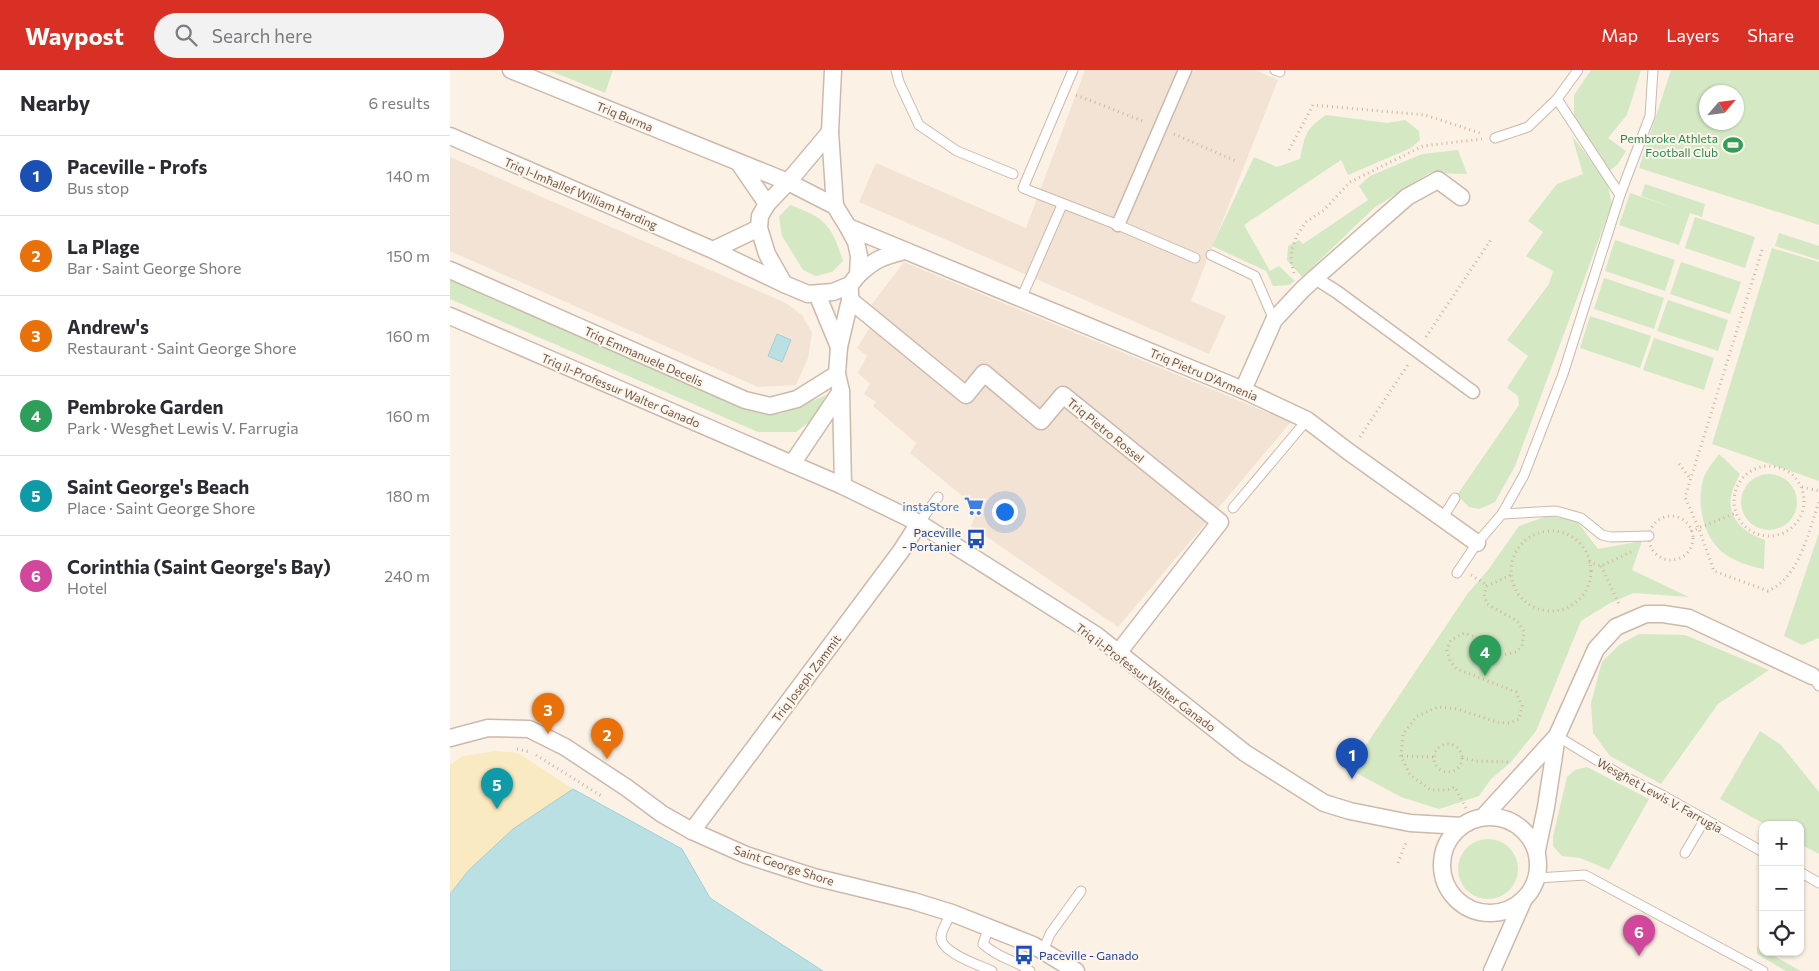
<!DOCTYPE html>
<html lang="en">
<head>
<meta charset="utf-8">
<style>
  :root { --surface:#fff; --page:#f2f2f3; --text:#2b2b33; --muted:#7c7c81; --line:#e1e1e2; --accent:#d93025 }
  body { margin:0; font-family:Commissioner,sans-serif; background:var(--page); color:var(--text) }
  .controls { position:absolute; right:15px; bottom:15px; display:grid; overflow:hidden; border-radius:10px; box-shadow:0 1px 4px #0004 }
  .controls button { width:45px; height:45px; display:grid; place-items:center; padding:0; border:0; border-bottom:1px solid var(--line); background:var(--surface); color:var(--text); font:25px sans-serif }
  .compass { position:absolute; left:1249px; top:15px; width:45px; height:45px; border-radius:50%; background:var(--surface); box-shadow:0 1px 4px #0004; rotate:62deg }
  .you { position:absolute; left:554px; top:441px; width:18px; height:18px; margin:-12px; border:4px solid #fff; border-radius:50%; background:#1a73e8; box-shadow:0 0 0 8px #1a73e833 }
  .badge { display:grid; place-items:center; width:32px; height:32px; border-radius:50%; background:var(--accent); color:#fff; font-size:16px; font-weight:700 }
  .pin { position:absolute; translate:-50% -41px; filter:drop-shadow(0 1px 2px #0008) }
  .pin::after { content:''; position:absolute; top:26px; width:18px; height:15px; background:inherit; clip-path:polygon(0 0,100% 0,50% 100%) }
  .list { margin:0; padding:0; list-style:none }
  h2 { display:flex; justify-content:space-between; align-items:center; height:65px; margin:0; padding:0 20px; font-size:21px }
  h2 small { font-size:16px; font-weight:400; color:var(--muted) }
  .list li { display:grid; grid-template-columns:32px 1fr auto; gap:15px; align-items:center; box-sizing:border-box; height:80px; padding:0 20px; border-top:1px solid var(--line) }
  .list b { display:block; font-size:19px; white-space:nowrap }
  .list p { margin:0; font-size:16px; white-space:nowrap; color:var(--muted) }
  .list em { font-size:16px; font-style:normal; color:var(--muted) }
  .icon { flex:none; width:28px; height:28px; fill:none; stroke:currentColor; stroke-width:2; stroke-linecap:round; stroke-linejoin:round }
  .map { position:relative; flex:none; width:1369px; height:901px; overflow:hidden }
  header { display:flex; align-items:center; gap:30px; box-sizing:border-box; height:70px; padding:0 25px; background:var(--accent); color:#fff }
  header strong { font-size:24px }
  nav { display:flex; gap:28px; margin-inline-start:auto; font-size:18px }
  .search { width:350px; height:45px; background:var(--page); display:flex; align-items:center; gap:12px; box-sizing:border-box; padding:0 18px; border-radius:28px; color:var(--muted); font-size:19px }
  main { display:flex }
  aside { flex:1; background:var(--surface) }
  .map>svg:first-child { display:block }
  .residential { fill:#f3e3d4 }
  .green { fill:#d4e8c4; fill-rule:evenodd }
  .sand { fill:#f9eac1 }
  .water { fill:#bbe0e4; stroke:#a1cfd5 }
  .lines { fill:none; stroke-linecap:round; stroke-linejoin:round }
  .service-casing { stroke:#ccb9ac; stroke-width:11 }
  .pedestrian-casing { stroke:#ccb9ac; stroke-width:15 }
  .minor-casing { stroke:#ccb9ac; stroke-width:19 }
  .path { stroke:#d4b3a1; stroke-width:3; stroke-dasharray:1 4; stroke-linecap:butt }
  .service { stroke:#fff; stroke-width:9 }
  .pedestrian { stroke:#fff; stroke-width:12 }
  .minor { stroke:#fff; stroke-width:16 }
  .labels { text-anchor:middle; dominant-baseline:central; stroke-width:4; stroke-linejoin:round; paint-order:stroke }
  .street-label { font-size:12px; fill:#73584b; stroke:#fef6eb }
  .leisure-label { font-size:12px; fill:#27864d; stroke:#fef6eb; text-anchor:end }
  .shop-label { font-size:12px; fill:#366cbe; stroke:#fef6eb; text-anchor:end }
  .transit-label { font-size:12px; fill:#164399; stroke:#fef6eb; text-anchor:end }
</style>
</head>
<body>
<header>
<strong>Waypost</strong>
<div class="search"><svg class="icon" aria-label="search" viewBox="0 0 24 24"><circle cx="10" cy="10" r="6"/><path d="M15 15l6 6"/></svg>Search here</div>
<nav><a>Map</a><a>Layers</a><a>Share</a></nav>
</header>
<main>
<aside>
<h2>Nearby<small>6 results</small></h2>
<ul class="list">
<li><span class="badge" style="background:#1a4fb4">1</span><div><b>Paceville - Profs</b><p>Bus stop</p></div><em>140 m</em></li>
<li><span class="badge" style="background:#e8710a">2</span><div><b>La Plage</b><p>Bar · Saint George Shore</p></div><em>150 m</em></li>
<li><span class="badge" style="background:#e8710a">3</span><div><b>Andrew's</b><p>Restaurant · Saint George Shore</p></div><em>160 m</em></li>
<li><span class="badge" style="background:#2e9e5b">4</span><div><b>Pembroke Garden</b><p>Park · Wesgħet Lewis V. Farrugia</p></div><em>160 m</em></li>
<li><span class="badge" style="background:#0f9aa8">5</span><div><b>Saint George's Beach</b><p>Place · Saint George Shore</p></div><em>180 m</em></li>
<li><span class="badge" style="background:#d1479c">6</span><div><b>Corinthia (Saint George's Bay)</b><p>Hotel</p></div><em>240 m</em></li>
</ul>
</aside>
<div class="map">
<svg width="1369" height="901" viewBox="0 0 1369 901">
  <rect width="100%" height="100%" fill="#fbf2e5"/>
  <g class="residential">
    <path d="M635,0H805L828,10L741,231L776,246L759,284L409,132L426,93L576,158Z"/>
    <path d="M0,87L336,233L352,245L362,263L358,288L346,315L308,317L0,181Z"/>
    <path d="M454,192L841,352L668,557L521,456L528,439L460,383L466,373L423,336L426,332L414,324L420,314L408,303L417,286L407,278L422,254V234Z"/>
  </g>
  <g class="green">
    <path d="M98,0H163L155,23Z"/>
    <path d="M1141,0H1191L1177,45L1158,68L1176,81L1168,94L1159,101L1124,49V25Z"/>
    <path d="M1221,0H1369V155L1189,98ZM1256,22H1286V52H1256Z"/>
    <path d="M876,45L937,53L955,50L969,61L970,70L961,78L898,105L891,90L794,155L820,201L829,196L845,211L839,215L823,216L816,201L762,176L804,87L827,97L850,89C855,65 855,59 876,45Z"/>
    <path d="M1122,66L1157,112L1162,134L1065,396L1045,432L1029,439L1019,437L1007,425L1069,335L1068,326L1057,318L1078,286L1057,270L1099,214L1103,201L1076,186L1093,162L1078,151L1107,114L1133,104Z"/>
    <path d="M1008,80L1017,104L979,103L924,138L852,207L837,190L838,176L849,170L853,174L918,130L909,116L920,106L972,84Z"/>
    <path d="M1195,114L1255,134L1252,147L1240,143L1229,175L1169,155L1180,123L1233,141L1191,126Z"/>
    <path d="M340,135C376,148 381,155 393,191L382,202L366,206L353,200L332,166L329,147Z"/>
    <path d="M1245,147L1305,167L1295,198L1235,178Z"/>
    <path d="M1329,163L1369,176V190L1325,176Z"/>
    <path d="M1165,170L1225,190L1215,221L1155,201Z"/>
    <path d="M1322,178L1369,192V411L1262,374Z"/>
    <path d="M1231,192L1291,212L1280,244L1220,224Z"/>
    <path d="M0,208L309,341L330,344L376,325L363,349L346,362H308L0,229Z"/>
    <path d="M1154,208L1214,228L1204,259L1144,239Z"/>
    <path d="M1218,230L1278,250L1268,281L1207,261Z"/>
    <path d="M1140,246L1201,266L1190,298L1130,278Z"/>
    <path d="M1204,268L1264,288L1254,320L1193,300Z"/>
    <path d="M1269,384L1290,404C1287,410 1284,416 1282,422C1275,447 1294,463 1315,470L1314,499C1300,497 1284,491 1272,482C1252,465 1246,431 1254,407C1257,399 1264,391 1269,384Z"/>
    <circle cx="1319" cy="432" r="28"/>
    <path d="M1097,446L1126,450L1148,479L1192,471L1182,500L1239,527L1184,523L1160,533L1131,551L1086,661L1061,692L1041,709L1029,726L989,739L951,727L897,698L906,690L1018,523L1038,500L1069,456Z"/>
    <path d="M1369,463V568L1352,575L1334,566Z"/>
    <path d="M1189,564L1235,565L1319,600L1268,634L1211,714L1160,686L1143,663L1141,633L1152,592L1169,575Z"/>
    <path d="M1310,661L1331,675L1369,722V784L1350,774V755H1316L1270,729Z"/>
    <path d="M1137,697L1199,729L1159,800L1130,788L1112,786L1103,776V766L1117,707L1125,700Z"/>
    <circle cx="1038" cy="799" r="30"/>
    <path d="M1307,876L1313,880V882H1317L1351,901H1336L1307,884Z"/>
  </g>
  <path class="sand" d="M46,681L68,683L123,719L63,759L0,824V695L13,686Z"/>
  <g class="water">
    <path d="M327,264L341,270L332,292L318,286Z"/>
    <path d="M123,719L232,779L260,828L373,901H0V824L19,800L63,759Z"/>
  </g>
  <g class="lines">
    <defs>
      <g id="service">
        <path d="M446,0L449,12L469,55L507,81L563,104"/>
        <path d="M623,0L573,118L668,155L745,188"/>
        <path d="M825,0L830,2"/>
        <path d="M1107,29L1170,125"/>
        <path d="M1045,68L1078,57L1107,29L1128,0"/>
        <path d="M761,185L805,206L824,250"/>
        <path d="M571,229L612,135"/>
        <path d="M783,438L857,350"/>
        <path d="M1052,444L1106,441L1131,448L1152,465L1161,467L1199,466"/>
        <path d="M992,449L1005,428"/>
        <path d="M469,453L488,427"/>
        <path d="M1007,503L1027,473L1052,444L1074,405L1113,304L1170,125L1200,46L1203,0"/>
        <path d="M1362,606L1369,616"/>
        <path d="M1107,666L1171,705L1212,725L1313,782"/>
        <path d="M1235,783L1255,749"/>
        <path d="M1350,802L1369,813"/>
        <path d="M1087,808L1135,805L1313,901"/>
        <path d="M502,843C498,850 491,859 491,868C492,883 529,895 542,901"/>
        <path d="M539,857L533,874C549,889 564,889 580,901"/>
        <path d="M593,881L600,864L631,821"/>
      </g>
      <g id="pedestrian">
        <path d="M668,155L735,0"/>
        <path d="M865,208L887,222L1023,322"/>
      </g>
      <g id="minor">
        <path d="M61,0L338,112L380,62"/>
        <path d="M383,0L380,62L385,136"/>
        <path d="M0,66L263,180L334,214"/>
        <path d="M289,93L317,134"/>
        <path d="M338,112L385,136L398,157L406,172L409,186L408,205L400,215L383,222L358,224L334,214L317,184L309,158L310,146L317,134Z"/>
        <path d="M398,157L793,320L857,350L899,382L1027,473"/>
        <path d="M263,180L309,158"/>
        <path d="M0,200L295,330L320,336L347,329L387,304"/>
        <path d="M408,205C425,189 432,187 454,181"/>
        <path d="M367,224L389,277"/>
        <path d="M400,230L516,325L534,303L591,351L613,325L770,452L668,583"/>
        <path d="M0,246L393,416L469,453L646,565L795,683L874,733L900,741L960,753L1012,756"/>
        <path d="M793,320L824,250L852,220L865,208L957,127L988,110L1011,127"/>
        <path d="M342,394L391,321"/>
        <path d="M393,416L391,321L387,304L389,277L400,230V220"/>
        <path d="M0,668L38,658L79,659L115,677L177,718L212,744L242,761L296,785L364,807L463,831L502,843L583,875L626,901"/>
        <path d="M1035,745L1107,666"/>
        <circle cx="1040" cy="795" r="48"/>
        <path d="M242,761L451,481L469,453"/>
        <path d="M1087,780L1096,737L1107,666L1146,579L1166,557L1196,544H1213L1239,548L1362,606"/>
        <path d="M1042,901L1073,831"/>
      </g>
    </defs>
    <use href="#service" class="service-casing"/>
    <use href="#pedestrian" class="pedestrian-casing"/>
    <use href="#minor" class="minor-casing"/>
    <g class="path">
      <path d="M626,25L695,52"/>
      <path d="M724,64L788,92"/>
      <path d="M839,80L863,35L975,45L1033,64"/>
      <path d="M1312,180L1235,427L1249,459L1264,501L1318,521C1350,507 1358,462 1369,432"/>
      <path d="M844,203L841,192L842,179L847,165L856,152L874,140L900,112L973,76L1032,69"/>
      <path d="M976,267L1042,168"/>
      <path d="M910,367L959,293"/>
      <path d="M1229,394L1240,408"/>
      <circle cx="1319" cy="431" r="35"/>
      <path d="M1352,417L1369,421"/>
      <circle cx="1221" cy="468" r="22"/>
      <path d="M1241,461L1286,443"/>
      <circle cx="1101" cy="501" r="40"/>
      <path d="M1139,492L1151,496L1181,482"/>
      <path d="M1151,496L1170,536"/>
      <path d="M1021,505L1037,515"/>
      <circle cx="998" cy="688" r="14"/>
      <path d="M67,679L80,682"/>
      <path d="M86,685L153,727"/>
      <path d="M952,686L985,687"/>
      <path d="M1012,688L1027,691L1058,692"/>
      <path d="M1016,738L1005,717L997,720H981L960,705L951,686L953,664L967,646L988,637L1007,639L1050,653H1060L1069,649L1072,636L1066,622L1007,599L1000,591L997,580L1001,570L1014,563L1031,569L1044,583L1053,585L1066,582L1072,576L1074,561L1067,551L1037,534L1034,524L1037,516L1061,505"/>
      <path d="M948,793L957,770"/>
    </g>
    <use href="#service" class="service"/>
    <use href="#pedestrian" class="pedestrian"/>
    <use href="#minor" class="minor"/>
  </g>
  <defs>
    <symbol id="stadium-bare" viewBox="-9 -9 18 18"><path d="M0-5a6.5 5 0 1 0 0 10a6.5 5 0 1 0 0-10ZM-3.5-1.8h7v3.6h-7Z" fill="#2e9e5b" stroke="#fef6eb" stroke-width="2.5" paint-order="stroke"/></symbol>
    <symbol id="supermarket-bare" viewBox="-9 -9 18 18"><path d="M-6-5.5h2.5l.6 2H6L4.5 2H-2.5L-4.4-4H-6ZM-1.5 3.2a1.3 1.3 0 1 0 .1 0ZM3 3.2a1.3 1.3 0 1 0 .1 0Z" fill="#3f7fe0" stroke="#fef6eb" stroke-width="2.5" paint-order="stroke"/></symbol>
    <symbol id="bus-bare" viewBox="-9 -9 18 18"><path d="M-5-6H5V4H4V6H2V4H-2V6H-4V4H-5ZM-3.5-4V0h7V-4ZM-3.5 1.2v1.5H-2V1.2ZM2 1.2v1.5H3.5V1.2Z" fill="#1a4fb4" stroke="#fef6eb" stroke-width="2.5" paint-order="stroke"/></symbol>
  </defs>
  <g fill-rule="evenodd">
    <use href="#stadium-bare" x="1269" y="61" width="28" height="28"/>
    <use href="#supermarket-bare" x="510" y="422" width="28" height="28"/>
    <use href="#bus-bare" x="512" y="455" width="28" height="28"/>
    <use href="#bus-bare" x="560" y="871" width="28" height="28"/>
  </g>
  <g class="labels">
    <g class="street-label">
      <text transform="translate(175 46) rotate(22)">Triq Burma</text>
      <text transform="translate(131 123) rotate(23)">Triq l-Imħallef William Harding</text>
      <text transform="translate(194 286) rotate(24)">Triq Emmanuele Decelis</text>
      <text transform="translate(754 304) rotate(23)">Triq Pietru D'Armenia</text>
      <text transform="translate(171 320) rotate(23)">Triq il-Professur Walter Ganado</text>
      <text transform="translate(656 360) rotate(39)">Triq Pietro Rossel</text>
      <text transform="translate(696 607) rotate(37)">Triq il-Professur Walter Ganado</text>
      <text transform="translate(356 608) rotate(-53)">Triq Joseph Zammit</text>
      <text transform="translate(1210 725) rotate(29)">Wesgħet Lewis V. Farrugia</text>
      <text transform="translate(334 795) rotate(18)">Saint George Shore</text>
    </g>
    <g class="leisure-label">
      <text x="1268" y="68">Pembroke Athleta<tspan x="1268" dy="14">Football Club</tspan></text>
    </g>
    <g class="shop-label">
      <text x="509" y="436">instaStore</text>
    </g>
    <g class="transit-label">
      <text x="511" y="462">Paceville<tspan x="511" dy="14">- Portanier</tspan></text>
      <text x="589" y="885" text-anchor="start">Paceville - Ganado</text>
    </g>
  </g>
</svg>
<div class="controls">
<button>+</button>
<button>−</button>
<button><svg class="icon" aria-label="locate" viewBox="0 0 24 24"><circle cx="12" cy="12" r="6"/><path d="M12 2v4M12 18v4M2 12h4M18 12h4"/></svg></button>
</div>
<svg class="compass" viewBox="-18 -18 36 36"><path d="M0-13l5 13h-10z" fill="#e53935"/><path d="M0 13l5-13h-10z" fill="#7c7c81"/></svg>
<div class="you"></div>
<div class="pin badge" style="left:902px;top:709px;background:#1a4fb4">1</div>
<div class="pin badge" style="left:157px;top:689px;background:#e8710a">2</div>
<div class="pin badge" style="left:98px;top:664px;background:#e8710a">3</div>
<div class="pin badge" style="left:1035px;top:606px;background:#2e9e5b">4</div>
<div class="pin badge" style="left:47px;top:739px;background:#0f9aa8">5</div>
<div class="pin badge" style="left:1189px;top:886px;background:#d1479c">6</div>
</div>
</main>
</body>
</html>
